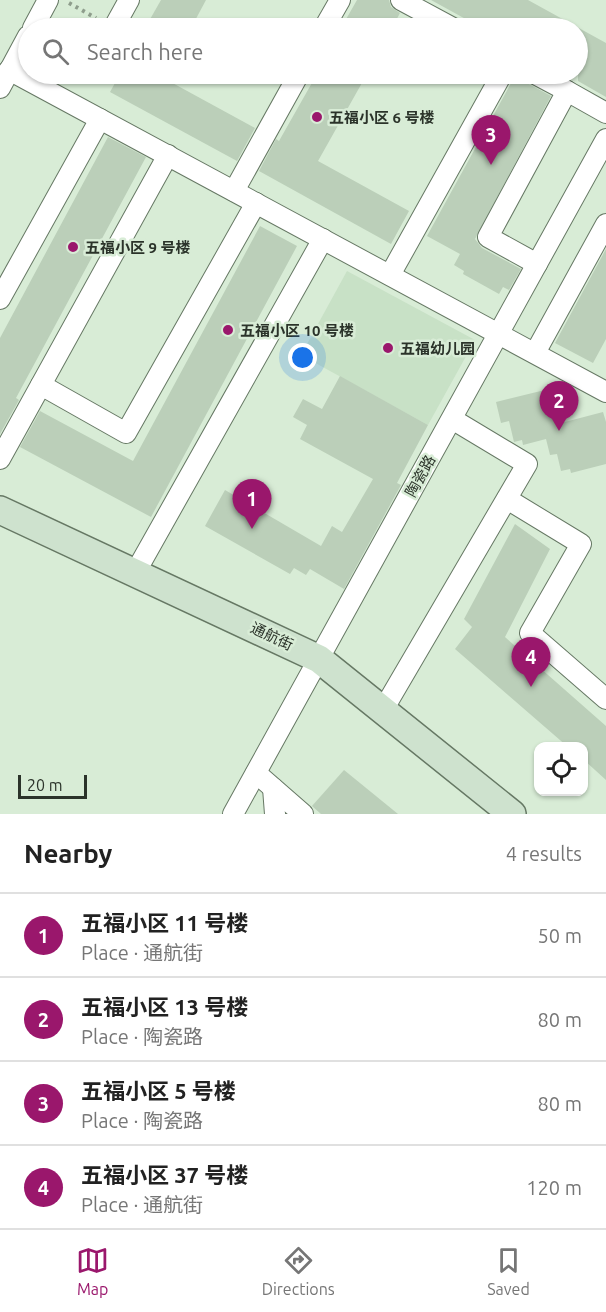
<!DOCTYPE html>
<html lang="en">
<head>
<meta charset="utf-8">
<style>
  :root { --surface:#fff; --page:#f6f6f6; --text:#222; --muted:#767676; --line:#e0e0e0; --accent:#9a176c }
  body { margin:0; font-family:Ubuntu,"Noto Sans SC",sans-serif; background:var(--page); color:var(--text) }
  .controls { position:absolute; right:18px; bottom:18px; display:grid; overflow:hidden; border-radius:12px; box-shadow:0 2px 4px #0004 }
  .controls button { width:54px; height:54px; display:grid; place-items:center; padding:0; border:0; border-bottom:2px solid var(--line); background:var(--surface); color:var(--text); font:30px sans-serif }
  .scale { position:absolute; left:18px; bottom:15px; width:69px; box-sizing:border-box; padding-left:6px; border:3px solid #2b332a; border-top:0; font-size:16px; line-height:21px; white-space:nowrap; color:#2b332a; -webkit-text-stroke:4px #d8ecd6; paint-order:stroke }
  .you { position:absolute; left:303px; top:358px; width:21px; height:21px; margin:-15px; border:4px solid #fff; border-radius:50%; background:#1a73e8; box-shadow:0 0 0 9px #1a73e833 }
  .badge { display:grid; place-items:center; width:39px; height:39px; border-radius:50%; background:var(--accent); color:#fff; font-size:20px; font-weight:700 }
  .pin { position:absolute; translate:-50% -50px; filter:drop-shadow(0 2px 3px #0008) }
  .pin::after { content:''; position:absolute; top:32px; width:21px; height:18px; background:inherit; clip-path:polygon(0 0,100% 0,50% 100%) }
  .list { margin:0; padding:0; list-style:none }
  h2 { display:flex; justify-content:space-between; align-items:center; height:78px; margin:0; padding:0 24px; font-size:26px }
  h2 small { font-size:20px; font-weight:400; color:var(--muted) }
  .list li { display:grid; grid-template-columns:39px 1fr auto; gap:18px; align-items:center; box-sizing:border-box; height:84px; padding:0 24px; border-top:2px solid var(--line) }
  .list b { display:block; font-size:22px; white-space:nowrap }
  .list p { margin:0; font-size:20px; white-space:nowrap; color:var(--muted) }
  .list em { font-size:20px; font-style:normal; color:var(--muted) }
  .icon { flex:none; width:33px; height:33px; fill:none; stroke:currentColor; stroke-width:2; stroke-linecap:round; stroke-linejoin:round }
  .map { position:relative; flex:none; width:606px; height:814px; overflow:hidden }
  .search { position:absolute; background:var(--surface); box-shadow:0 2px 4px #0004; left:18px; right:18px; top:18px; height:66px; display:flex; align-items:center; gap:15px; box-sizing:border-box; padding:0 21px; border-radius:33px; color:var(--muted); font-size:22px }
  .sheet { height:414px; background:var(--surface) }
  nav { display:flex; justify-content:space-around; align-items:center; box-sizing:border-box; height:84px; border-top:2px solid var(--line); background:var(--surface); font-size:16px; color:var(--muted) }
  nav a { display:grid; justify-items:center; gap:3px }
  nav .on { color:var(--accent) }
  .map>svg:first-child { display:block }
  .built { fill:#c8e1c6 }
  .building { fill:#bbcfb9 }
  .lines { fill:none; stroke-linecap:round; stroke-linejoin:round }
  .street-casing { stroke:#667864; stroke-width:22 }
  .secondary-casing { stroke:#667864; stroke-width:30 }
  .path { stroke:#8e9d8c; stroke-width:4; stroke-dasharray:3 4.5; stroke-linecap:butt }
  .street { stroke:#fff; stroke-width:20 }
  .secondary { stroke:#cee2ce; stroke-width:27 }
  .poi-dot { fill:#9a176c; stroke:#d8ecd6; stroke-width:2 }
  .labels { text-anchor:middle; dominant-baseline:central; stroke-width:5; stroke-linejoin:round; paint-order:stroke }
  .poi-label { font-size:15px; font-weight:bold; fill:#2b332a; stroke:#d8ecd6; text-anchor:start }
  .street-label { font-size:15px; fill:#2b332a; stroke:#d8ecd6 }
</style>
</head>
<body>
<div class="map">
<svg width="606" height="814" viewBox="0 0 606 814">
  <rect width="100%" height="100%" fill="#d8ecd6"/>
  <path class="built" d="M347,271L475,340L428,425L301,355Z"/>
  <g class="building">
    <path d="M161,0H206L191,28H145Z"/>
    <path d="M357,0H389L391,7L400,13L392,28H341Z"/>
    <path d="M431,0H528L606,43V97L578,81V28H482Z"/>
    <path d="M120,74H156L255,128L237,161L110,92Z"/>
    <path d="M317,74H367L318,161L409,211L391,244L259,171L276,139L279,141Z"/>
    <path d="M516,74H523L525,80L529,84L551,96L475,239L482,248L521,269L509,290L503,287L499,294L463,274L464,271L454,265L460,254L427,236Z"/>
    <path d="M108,137L146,157L16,398L19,400L0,434V338Z"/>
    <path d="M260,226L297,246L151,517L20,447L40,411L133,461Z"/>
    <path d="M606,249V339L593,363L555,343Z"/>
    <path d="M340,376L428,425L397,483L401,485L344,589L310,569L306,575L294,568L290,574L205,526L225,490L321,546L332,526L342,532L373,479L300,439L307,425L293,417L303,399L322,409Z"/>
    <path d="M553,388L561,423L603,412L606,422V464L571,473L570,469L561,471L557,454L550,455L546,439L523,445L522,440L514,442L509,421L501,423L496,402Z"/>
    <path d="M515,524L550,549L505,637L606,726V780L584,760V747H568L455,649L472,627L464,619Z"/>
    <path d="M344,770L398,814H321L312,806Z"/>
  </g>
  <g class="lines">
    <defs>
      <g id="street">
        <path d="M401,0L453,28"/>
        <path d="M114,27L129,0"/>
        <path d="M33,28L48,0"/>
        <path d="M324,28L340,0"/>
        <path d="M9,70L606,392"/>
        <path d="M535,74L567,91"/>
        <path d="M0,88L28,36"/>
        <path d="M234,191L299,74"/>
        <path d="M537,264L488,237L567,91L606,113"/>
        <path d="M390,275L502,74"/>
        <path d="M0,299L100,119"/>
        <path d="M535,353L606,224"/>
        <path d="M41,385L126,433L256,203"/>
        <path d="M0,459L168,155"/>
        <path d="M507,499L581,544L530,633L606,699"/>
        <path d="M135,573L323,239"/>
        <path d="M383,710L527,464L452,419"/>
        <path d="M256,773L303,814"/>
        <path d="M273,788L275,814"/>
        <path d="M233,814L606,139"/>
      </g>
      <path id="secondary" d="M0,510L319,659L512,814"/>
    </defs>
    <use href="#street" class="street-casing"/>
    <use href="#secondary" class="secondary-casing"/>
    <path class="path" d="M69,3L96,18"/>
    <use href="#street" class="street"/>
    <use href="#secondary" class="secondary"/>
  </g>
  <g class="poi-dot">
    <circle cx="317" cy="117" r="6"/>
    <circle cx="73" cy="247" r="6"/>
    <circle cx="228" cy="330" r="6"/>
    <circle cx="388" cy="348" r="6"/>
  </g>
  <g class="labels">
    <g class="poi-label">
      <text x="329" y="117">五福小区 6 号楼</text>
      <text x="85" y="247">五福小区 9 号楼</text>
      <text x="240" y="330">五福小区 10 号楼</text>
      <text x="400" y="348">五福幼儿园</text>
    </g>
    <g class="street-label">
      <text transform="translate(420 476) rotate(-61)">陶瓷路</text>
      <text transform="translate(272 636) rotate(25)">通航街</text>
    </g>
  </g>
</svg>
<div class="controls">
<button><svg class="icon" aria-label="locate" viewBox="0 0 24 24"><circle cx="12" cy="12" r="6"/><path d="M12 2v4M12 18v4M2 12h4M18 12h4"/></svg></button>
</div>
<div class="scale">20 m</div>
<div class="you"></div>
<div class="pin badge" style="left:252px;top:529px">1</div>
<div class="pin badge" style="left:559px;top:431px">2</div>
<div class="pin badge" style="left:491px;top:165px">3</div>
<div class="pin badge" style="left:531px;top:687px">4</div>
<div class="search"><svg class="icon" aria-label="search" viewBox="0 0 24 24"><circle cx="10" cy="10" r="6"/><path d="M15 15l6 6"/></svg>Search here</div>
</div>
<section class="sheet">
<h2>Nearby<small>4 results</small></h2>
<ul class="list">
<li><span class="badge">1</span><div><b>五福小区 11 号楼</b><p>Place · 通航街</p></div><em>50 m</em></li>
<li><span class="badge">2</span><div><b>五福小区 13 号楼</b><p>Place · 陶瓷路</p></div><em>80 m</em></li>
<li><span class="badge">3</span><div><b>五福小区 5 号楼</b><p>Place · 陶瓷路</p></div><em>80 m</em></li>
<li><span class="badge">4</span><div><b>五福小区 37 号楼</b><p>Place · 通航街</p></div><em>120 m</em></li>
</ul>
</section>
<nav>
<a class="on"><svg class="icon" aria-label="map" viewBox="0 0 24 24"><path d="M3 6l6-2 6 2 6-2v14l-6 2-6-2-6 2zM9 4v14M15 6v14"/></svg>Map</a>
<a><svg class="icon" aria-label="directions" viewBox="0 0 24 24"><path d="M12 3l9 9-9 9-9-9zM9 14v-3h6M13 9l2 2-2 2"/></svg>Directions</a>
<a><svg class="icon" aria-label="saved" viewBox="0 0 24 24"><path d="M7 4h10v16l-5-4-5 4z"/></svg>Saved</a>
</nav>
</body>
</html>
